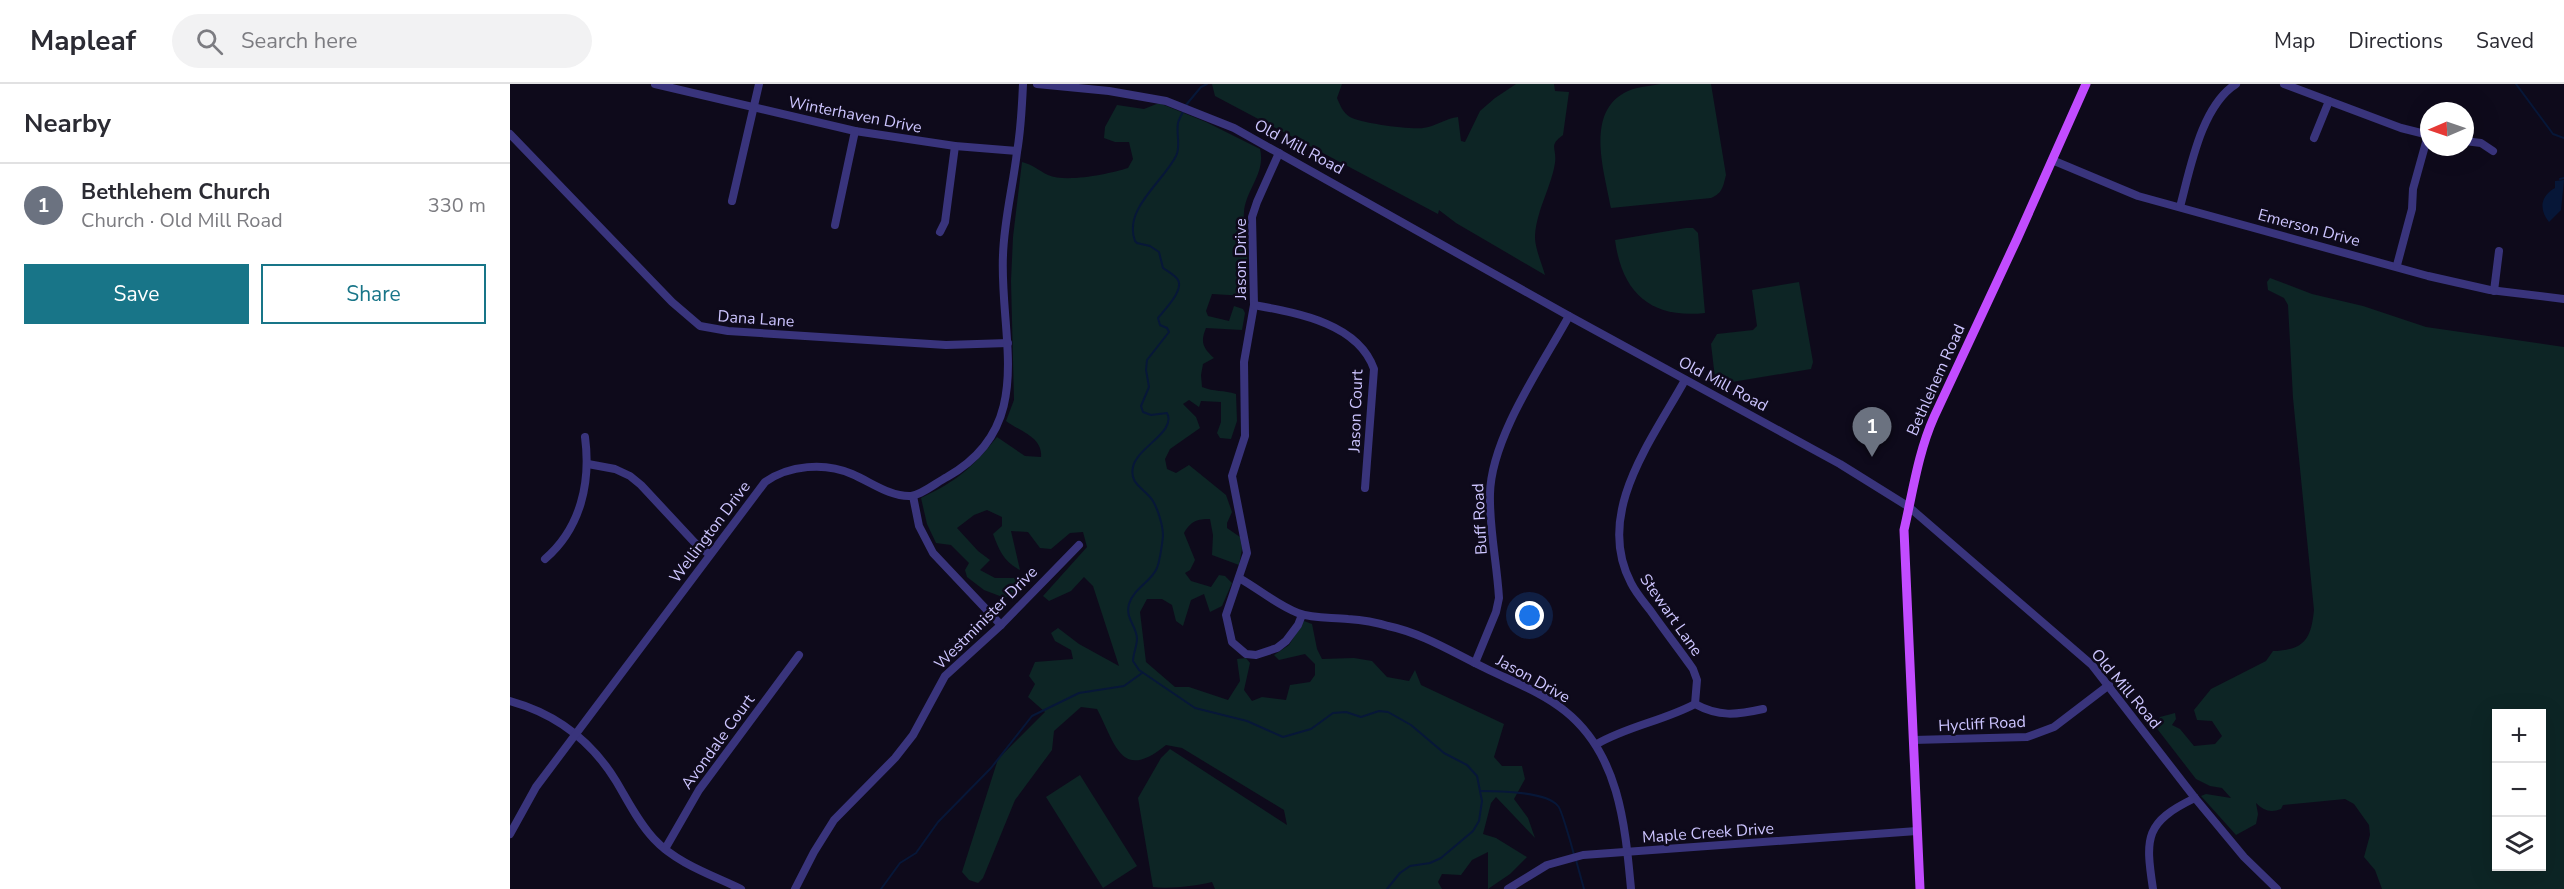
<!DOCTYPE html>
<html lang="en">
<head>
<meta charset="utf-8">
<style>
  :root { --surface:#fff; --page:#f2f2f3; --text:#2b2b33; --muted:#7c7c81; --line:#e1e1e2; --accent:#187588 }
  body { margin:0; font-family:"Nunito Sans",sans-serif; background:var(--page); color:var(--text) }
  .controls { position:absolute; right:18px; bottom:18px; display:grid; overflow:hidden; border-radius:0px; box-shadow:0 6px 24px #0002 }
  .controls button { width:54px; height:54px; display:grid; place-items:center; padding:0; border:0; border-bottom:2px solid var(--line); background:var(--surface); color:var(--text); font:30px sans-serif }
  .compass { position:absolute; left:1910px; top:18px; width:54px; height:54px; border-radius:50%; background:var(--surface); box-shadow:0 6px 24px #0002; rotate:268deg }
  .you { position:absolute; left:1020px; top:532px; width:21px; height:21px; margin:-15px; border:4px solid #fff; border-radius:50%; background:#1a73e8; box-shadow:0 0 0 9px #1a73e833 }
  .badge { display:grid; place-items:center; width:39px; height:39px; border-radius:50%; background:var(--accent); color:#fff; font-size:20px; font-weight:700 }
  .pin { position:absolute; translate:-50% -50px; filter:drop-shadow(0 2px 3px #0008) }
  .pin::after { content:''; position:absolute; top:32px; width:21px; height:18px; background:inherit; clip-path:polygon(0 0,100% 0,50% 100%) }
  .list { margin:0; padding:0; list-style:none }
  h2 { display:flex; justify-content:space-between; align-items:center; height:78px; margin:0; padding:0 24px; font-size:26px }
  h2 small { font-size:20px; font-weight:400; color:var(--muted) }
  .list li { display:grid; grid-template-columns:39px 1fr auto; gap:18px; align-items:center; box-sizing:border-box; height:84px; padding:0 24px; border-top:2px solid var(--line) }
  .list b { display:block; font-size:22px; white-space:nowrap }
  .list p { margin:0; font-size:20px; white-space:nowrap; color:var(--muted) }
  .list em { font-size:20px; font-style:normal; color:var(--muted) }
  .actions { display:flex; gap:12px; padding:18px 24px }
  .actions a { flex:1; padding:14px 0; border:2px solid var(--accent); border-radius:0px; text-align:center; font-size:21px; color:var(--accent) }
  .actions .main { background:var(--accent); color:#fff }
  .icon { flex:none; width:33px; height:33px; fill:none; stroke:currentColor; stroke-width:2; stroke-linecap:round; stroke-linejoin:round }
  .map { position:relative; flex:none; width:2054px; height:805px; overflow:hidden }
  header { display:flex; align-items:center; gap:36px; box-sizing:border-box; height:84px; padding:0 30px; background:var(--surface); border-bottom:2px solid var(--line) }
  header strong { font-size:28px }
  nav { display:flex; gap:33px; margin-inline-start:auto; font-size:21px }
  .search { width:420px; height:54px; background:var(--page); display:flex; align-items:center; gap:15px; box-sizing:border-box; padding:0 21px; border-radius:33px; color:var(--muted); font-size:22px }
  main { display:flex }
  aside { flex:1; background:var(--surface) }
  .map>svg:first-child { display:block }
  .green { fill:#0d2525; fill-rule:evenodd }
  .water { fill:#071738 }
  .lines { fill:none; stroke-linecap:round; stroke-linejoin:round }
  .stream { stroke:#071738; stroke-width:2 }
  .minor { stroke:#39347c; stroke-width:8 }
  .major { stroke:#c24cff; stroke-width:9 }
  .labels { text-anchor:middle; dominant-baseline:central; stroke-width:5; stroke-linejoin:round; paint-order:stroke }
  .street-label { font-size:16px; fill:#cdc5ff; stroke:#0e0a1b }
</style>
</head>
<body>
<header>
<strong>Mapleaf</strong>
<div class="search"><svg class="icon" aria-label="search" viewBox="0 0 24 24"><circle cx="10" cy="10" r="6"/><path d="M15 15l6 6"/></svg>Search here</div>
<nav><a>Map</a><a>Directions</a><a>Saved</a></nav>
</header>
<main>
<aside>
<h2>Nearby<small></small></h2>
<ul class="list">
<li><span class="badge" style="background:#6b7280">1</span><div><b>Bethlehem Church</b><p>Church · Old Mill Road</p></div><em>330 m</em></li>
</ul>
<div class="actions"><a class="main">Save</a><a>Share</a></div>
</aside>
<div class="map">
<svg width="2054" height="805" viewBox="0 0 2054 805">
  <rect width="100%" height="100%" fill="#0e0a1b"/>
  <g class="green">
    <path d="M702,0H832L827,14C830,21 833,29 840,33C850,39 901,46 913,44C925,43 936,34 948,33L951,57L955,58L970,27L985,14L1006,0H1044L1045,7L1059,8L1053,51C1038,62 1047,63 1045,79C1041,104 1025,129 1025,155C1026,167 1032,180 1035,191L946,139L929,126L928,130L705,12Z"/>
    <path d="M1151,0H1201L1216,91C1213,102 1213,109 1201,114L1101,124C1095,89 1075,31 1114,9C1124,3 1139,2 1151,0Z"/>
    <path d="M649,19L696,38L750,65C756,89 736,105 734,128C733,135 735,144 736,151C737,172 739,192 736,212L702,210L696,227L698,232L719,237L724,222L733,225L735,229L732,246L696,244C690,258 693,264 704,274L693,280L691,291L692,303C704,308 714,306 726,310L727,337L721,355L710,354L707,349L711,338V318L691,317L689,323L679,316L673,320L686,333L690,344L660,365L655,375L657,385L666,389L679,381L716,411L722,428L717,439V444L730,453L732,465L729,481L702,471L703,451L700,435C687,435 681,437 674,449L685,476L680,486L675,489L681,497L701,503L709,491L715,492L722,499L712,522L700,528L694,510L681,516L673,542L666,537L662,521L652,515H637L630,528L636,578L665,603H679L718,616L730,597L727,575L736,574L740,579L734,606L742,617L752,613L776,616L780,601L800,598L805,591V580L795,570L769,576L764,571L779,561L794,537L802,540L807,565L812,575L844,574L862,577L877,593L899,597L905,586L911,601L994,640L984,673L992,682H1012L1015,695L1004,715L1018,734L1025,754L986,713L981,719L973,750L986,754L1017,773L1000,790L978,805V768L962,776L951,791L932,790L928,798L932,805H705L702,798C685,802 660,805 643,803L628,714L651,674L660,665L777,741L774,726L672,664L656,661C611,698 606,661 587,625L571,623L544,647L542,666L505,716L473,794L468,799L459,796L452,788L488,675L535,628L518,613L525,600L519,592L525,578L563,575L561,566L545,557L541,549L548,544L569,560L609,582L583,502L574,493L561,507L539,517L533,512L577,463L573,448L560,449L541,465L530,464L518,448L501,447L510,486C494,478 489,466 483,450L492,442V433L477,426L464,431L447,444L468,467L480,476L470,486L485,494H504L516,499L495,514L474,506L457,493L455,486L459,479L441,461L426,459L417,440L411,414C447,397 462,384 487,353L515,372L531,373C533,353 509,347 496,337L504,316L501,197L503,153L512,78C523,81 528,86 538,91C556,99 599,90 618,84L623,75L619,58H605L594,54L595,43L607,21L634,25Z"/>
    <path d="M1176,144H1183L1188,149L1195,229C1141,235 1112,209 1105,156Z"/>
    <path d="M1760,194L1802,210L1853,222L1916,243L2054,263V805H1872L1865,786L1854,773L1860,751L1859,741L1844,720L1835,715L1773,721L1771,725C1761,729 1754,727 1746,719L1748,730L1746,740L1726,751L1691,712L1696,710L1721,714L1712,704L1700,702L1686,695L1645,642L1650,633L1665,629L1666,635L1662,641L1670,645L1684,662L1705,660L1712,652L1702,637L1687,636L1684,626L1701,605L1756,577L1763,567C1794,566 1801,556 1804,526L1783,314L1778,221L1774,214L1758,206L1757,198ZM1986,630H2032V782H1986Z"/>
    <path d="M1289,198L1303,278L1301,285L1216,299L1205,294L1201,260L1207,250L1243,246L1247,242L1242,206Z"/>
    <path d="M570,691L627,782L593,804L536,713Z"/>
  </g>
  <path class="water" d="M2054,96L2051,126L2039,138C2029,126 2030,112 2045,104V97Z"/>
  <g class="lines">
    <g class="stream">
      <path d="M2006,0L2043,50L2054,54"/>
      <path d="M676,21L691,3L697,0"/>
      <path d="M674,26C672,30 669,35 668,39C666,50 671,63 666,72C653,98 613,125 625,157L627,159L640,162L649,168L653,184C657,187 665,191 668,196C674,207 654,226 648,234L650,241L657,244L659,248L637,276L636,286L639,303L631,322L633,328L641,331L657,329C667,348 627,363 623,383C619,401 635,404 643,417C648,426 653,441 653,452C652,461 650,476 647,484C641,498 624,504 619,520C615,535 627,542 627,555C627,562 623,570 623,577L629,586L685,624L737,637L773,653L801,645L823,629L836,628L851,633L869,627L878,628L901,641L934,669L957,681L967,692L972,717L969,737L963,747L931,774L920,779L900,782L890,789L877,805"/>
      <path d="M2050,95L2054,94"/>
      <path d="M971,707C989,707 1037,708 1048,722C1051,724 1062,763 1064,771"/>
      <path d="M1066,776L1074,805"/>
      <path d="M371,805L390,779L406,769L428,738L481,684L522,632L569,609L614,602L632,589"/>
    </g>
    <g class="minor">
      <path d="M145,0L345,47L445,62L507,67"/>
      <path d="M527,0L599,7L656,17L724,44L1059,232L1330,380L1399,423L1582,581L1685,714L1734,773L1767,805"/>
      <path d="M1774,0L1891,44L1919,51"/>
      <path d="M0,50L162,218L190,242L218,247L436,261L498,259"/>
      <path d="M1804,54L1819,17"/>
      <path d="M1955,57L1971,59L1983,67"/>
      <path d="M769,69L747,118L742,133L744,221L734,278L735,352L722,392L737,469L716,531L722,558L736,570L746,571L767,564L776,557L788,541L792,531"/>
      <path d="M1542,76L1628,112L1918,192L1980,206L2054,215"/>
      <path d="M222,117L249,0"/>
      <path d="M1670,123C1680,86 1691,22 1726,0"/>
      <path d="M325,141L345,47"/>
      <path d="M430,148L435,138L445,62"/>
      <path d="M1887,181L1902,125L1903,105L1918,51"/>
      <path d="M1984,207L1989,167"/>
      <path d="M744,221C787,229 848,239 864,285L855,404"/>
      <path d="M78,380L105,385L120,392L131,401L185,459L199,470"/>
      <path d="M403,412L409,442L423,469L491,541"/>
      <path d="M35,475C71,444 81,398 75,353"/>
      <path d="M729,494C749,505 767,521 788,529C804,535 822,533 838,535C852,536 865,538 878,542C912,549 944,569 975,584C1001,597 1032,608 1055,627C1109,670 1115,740 1121,805"/>
      <path d="M965,579L986,528L989,514C987,479 979,444 980,410C981,354 1032,281 1059,232"/>
      <path d="M0,617C47,630 81,656 106,697C118,717 128,738 144,755C166,779 202,791 231,805"/>
      <path d="M1185,620C1209,633 1226,631 1253,625"/>
      <path d="M1403,656L1517,653L1544,643L1599,601"/>
      <path d="M1087,660C1118,642 1153,637 1185,620L1187,596L1183,585C1169,565 1154,546 1140,526C1133,517 1126,509 1121,499C1084,429 1142,356 1175,296"/>
      <path d="M0,750L26,703L255,398C279,381 315,378 342,390C361,398 380,413 401,412C412,411 427,398 437,393C528,342 489,253 493,171C494,137 503,102 507,68C511,45 512,23 513,0"/>
      <path d="M155,765L189,706L289,571"/>
      <path d="M285,805L304,768L324,736L385,674L403,651L435,592L491,541L569,461"/>
      <path d="M998,805L1037,781L1073,771L1407,747"/>
      <path d="M1643,805C1635,753 1635,738 1685,714"/>
    </g>
    <path class="major" d="M1410,805L1394,446C1403,407 1408,369 1424,333L1507,155L1576,0"/>
  </g>
  <g class="labels">
    <g class="street-label">
      <text transform="translate(345 31) rotate(11)">Winterhaven Drive</text>
      <text transform="translate(789 63) rotate(28)">Old Mill Road</text>
      <text transform="translate(1799 144) rotate(15)">Emerson Drive</text>
      <text transform="translate(731 175) rotate(-90)">Jason Drive</text>
      <text transform="translate(246 235) rotate(4)">Dana Lane</text>
      <text transform="translate(1426 296) rotate(-66)">Bethlehem Road</text>
      <text transform="translate(1213 300) rotate(28)">Old Mill Road</text>
      <text transform="translate(846 327) rotate(-88)">Jason Court</text>
      <text transform="translate(970 435) rotate(-93)">Buff Road</text>
      <text transform="translate(200 448) rotate(-53)">Wellington Drive</text>
      <text transform="translate(1161 531) rotate(55)">Stewart Lane</text>
      <text transform="translate(476 534) rotate(-45)">Westminister Drive</text>
      <text transform="translate(1023 595) rotate(29)">Jason Drive</text>
      <text transform="translate(1616 605) rotate(50)">Old Mill Road</text>
      <text transform="translate(1472 640) rotate(-3)">Hycliff Road</text>
      <text transform="translate(208 658) rotate(-54)">Avondale Court</text>
      <text transform="translate(1198 749) rotate(-4)">Maple Creek Drive</text>
    </g>
  </g>
</svg>
<div class="controls">
<button>+</button>
<button>−</button>
<button><svg class="icon" aria-label="layers" viewBox="0 0 24 24"><path d="M12 4l9 5-9 5-9-5zM3 14l9 5 9-5"/></svg></button>
</div>
<svg class="compass" viewBox="-18 -18 36 36"><path d="M0-13l5 13h-10z" fill="#e53935"/><path d="M0 13l5-13h-10z" fill="#7c7c81"/></svg>
<div class="you"></div>
<div class="pin badge" style="left:1362px;top:373px;background:#6b7280">1</div>
</div>
</main>
</body>
</html>
